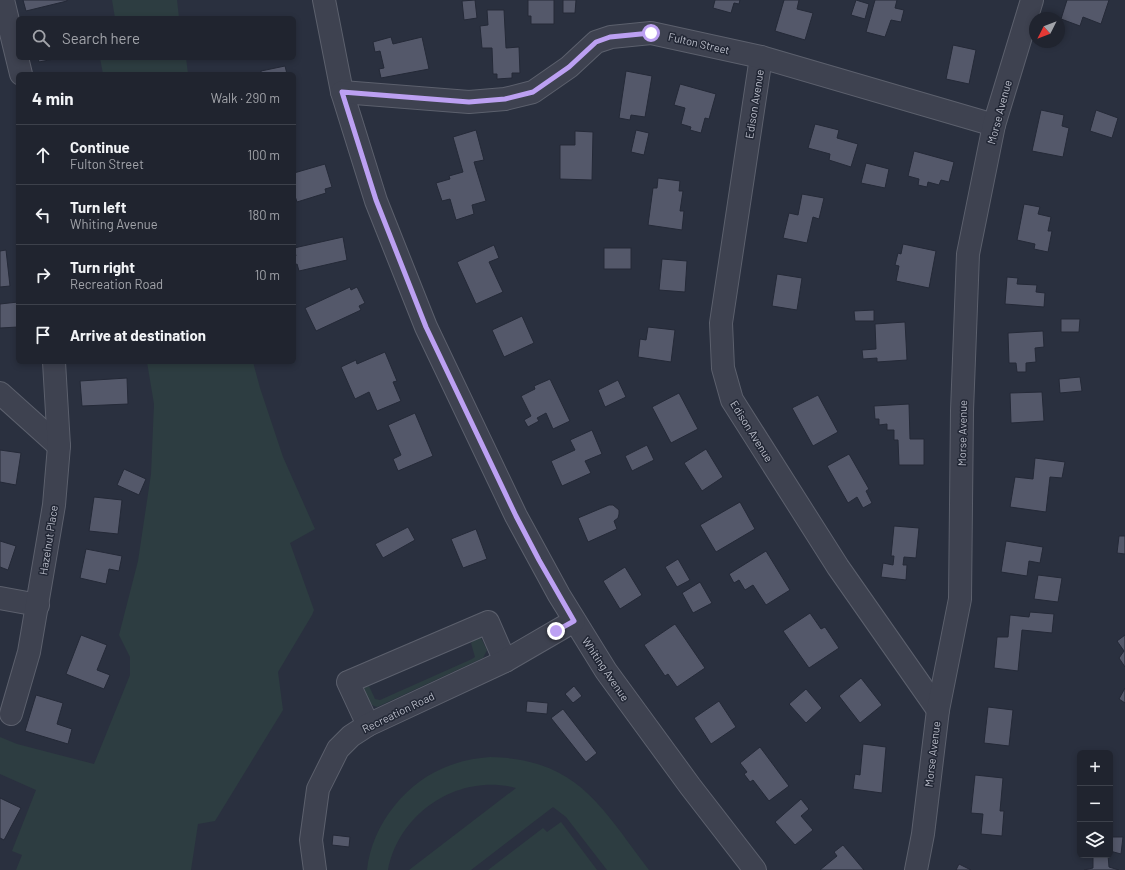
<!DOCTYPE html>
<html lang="en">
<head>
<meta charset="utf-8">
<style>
  :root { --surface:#20242f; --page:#2d303b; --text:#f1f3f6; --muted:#a2a4aa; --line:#3d414b }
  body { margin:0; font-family:Barlow,sans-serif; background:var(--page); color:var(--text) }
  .controls { position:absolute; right:12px; bottom:12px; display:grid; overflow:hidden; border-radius:6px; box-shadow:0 2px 6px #0003 }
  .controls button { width:36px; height:36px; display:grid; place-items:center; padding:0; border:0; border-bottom:1px solid var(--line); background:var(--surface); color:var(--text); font:20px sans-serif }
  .compass { position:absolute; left:1029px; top:12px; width:36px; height:36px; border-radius:50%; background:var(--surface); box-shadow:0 2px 6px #0003; rotate:228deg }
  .stop { position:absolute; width:12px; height:12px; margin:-9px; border:3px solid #bca0f2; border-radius:50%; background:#fff }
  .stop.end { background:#bca0f2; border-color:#fff; box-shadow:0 1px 4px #0008 }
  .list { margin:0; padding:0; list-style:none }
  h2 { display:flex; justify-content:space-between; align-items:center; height:52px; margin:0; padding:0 16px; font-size:17px }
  h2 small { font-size:13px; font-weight:400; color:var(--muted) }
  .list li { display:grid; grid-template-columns:26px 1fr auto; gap:12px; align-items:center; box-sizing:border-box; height:60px; padding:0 16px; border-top:1px solid var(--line) }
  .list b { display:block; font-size:15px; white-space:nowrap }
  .list p { margin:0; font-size:13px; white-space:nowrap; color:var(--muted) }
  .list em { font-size:13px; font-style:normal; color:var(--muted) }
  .icon { flex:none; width:22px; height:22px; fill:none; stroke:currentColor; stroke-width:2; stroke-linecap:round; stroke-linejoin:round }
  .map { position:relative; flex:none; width:1125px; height:870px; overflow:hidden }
  .search { position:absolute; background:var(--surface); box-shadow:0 2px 6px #0003; left:16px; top:16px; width:280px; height:44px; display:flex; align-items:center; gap:10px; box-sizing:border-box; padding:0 14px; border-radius:6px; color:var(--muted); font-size:15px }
  .panel { position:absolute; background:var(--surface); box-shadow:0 2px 6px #0003; left:16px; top:72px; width:280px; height:292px; border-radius:6px }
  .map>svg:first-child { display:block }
  .green { fill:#2d3d41 }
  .building { fill:#54586a; stroke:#242937 }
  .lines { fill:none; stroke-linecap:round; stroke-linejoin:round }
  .minor-casing { stroke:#5c606d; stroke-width:24 }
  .minor { stroke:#3e4250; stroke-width:22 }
  .route { stroke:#bca0f2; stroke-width:5 }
  .labels { text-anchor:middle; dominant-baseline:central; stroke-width:3; stroke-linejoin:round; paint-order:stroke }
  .street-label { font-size:11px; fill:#bbbeca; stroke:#222735 }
</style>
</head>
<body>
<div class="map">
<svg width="1125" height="870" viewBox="0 0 1125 870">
  <rect width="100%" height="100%" fill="#2a303f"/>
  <g class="green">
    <path d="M112,0H177L179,18H115Z"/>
    <path d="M100,58H186L188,74H103Z"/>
    <path d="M147,362H253L260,388L283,457L315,529L290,543L314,610L312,615L278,672L283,710L215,821L198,824L191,870H16L22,855L12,851L36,790L0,774V737L17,744L94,764L130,675V657L119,635L138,561L151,474L154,404Z"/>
    <path d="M477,637L481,638L487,650L483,658L377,707C368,705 366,697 363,690V688L369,686L375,699L380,700L472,659L475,657L471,643Z"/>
    <path d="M490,757C578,759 601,807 649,870H607L566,817L553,807L471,870H409L516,788C459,773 399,812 388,870H367C372,824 407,780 451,765C464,760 477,758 490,757Z"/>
    <path d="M561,822L597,870H488L543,828L547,832Z"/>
  </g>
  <g class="building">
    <path d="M23,0H67V1L26,11Z"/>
    <path d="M475,0L477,18L464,20L462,1Z"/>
    <path d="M528,0H554V24H531V16H528Z"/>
    <path d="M563,0H576L575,13H563Z"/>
    <path d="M715,0H740L739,4L734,3L731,13L713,8Z"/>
    <path d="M784,0H799L797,9L813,13L805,40L775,31Z"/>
    <path d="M856,0L869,4L865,19L851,15Z"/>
    <path d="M875,0H897L895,8L904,10L901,22L891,20L885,37L866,32Z"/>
    <path d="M1067,0H1109L1101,24L1083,17L1080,26L1061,19Z"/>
    <path d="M487,10H504L506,48L519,47L520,73H512V78L497,79V74H493L492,48H482L480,26L488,25Z"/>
    <path d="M391,37L393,44L422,37L429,69L381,78L379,69L384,68L380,51L375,52L373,42Z"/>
    <path d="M953,45L976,50L969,84L946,79Z"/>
    <path d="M38,58H59L39,62Z"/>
    <path d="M285,66L287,74H261V71Z"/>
    <path d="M626,71L652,76L645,117L631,115L630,120L619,118Z"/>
    <path d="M680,84L716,94L709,119L705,118L701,133L690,130L691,127L681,124L685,108L674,105Z"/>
    <path d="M1041,110L1064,115L1062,126L1069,128L1063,157L1032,151Z"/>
    <path d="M1096,110L1118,118L1112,138L1090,131Z"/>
    <path d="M815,124L839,130L837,138L858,144L851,167L829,160L830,154L808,148Z"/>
    <path d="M476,130L484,160L474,162L486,201L472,205L474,214L456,220L450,199L442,201L436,183L450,179L449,176L463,172L453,137Z"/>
    <path d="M636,130L649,133L644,155L631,152Z"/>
    <path d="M575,131L593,132L592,180L560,179V145H575Z"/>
    <path d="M914,151L954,162L949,182L941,180L939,185L928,182L927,187L918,185L919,179L908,176Z"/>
    <path d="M866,163L889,169L885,188L861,183Z"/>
    <path d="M325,164L332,187L325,189L326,193L297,202L294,193V173Z"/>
    <path d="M658,178L680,181L679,191H683L680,211H684L682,230L648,225L653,188H657Z"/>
    <path d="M802,194L824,198L819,219L813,217L807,243L783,238L789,213L798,215Z"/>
    <path d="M1024,204L1040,207L1038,214L1051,217L1048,231H1052L1048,252L1034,249L1035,244L1017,240Z"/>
    <path d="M343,237L347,260L299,271L297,264L294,265V256H296L294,248Z"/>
    <path d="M903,244L936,251L929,288L896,281L899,266L895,265L898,253L901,254Z"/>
    <path d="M494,245L499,258L489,262L503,292L476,304L457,262Z"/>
    <rect x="604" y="248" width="27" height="21"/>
    <path d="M6,250L10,286L0,287V251Z"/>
    <path d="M662,259L687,261L685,292L659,290Z"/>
    <path d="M777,274L802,278L797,310L772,306Z"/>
    <path d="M1007,277L1018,278L1017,284L1037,285L1036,292L1045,293L1044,307L1005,304Z"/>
    <path d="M350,287L351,290L357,287L365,303L359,306L361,310L316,331L305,308Z"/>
    <path d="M18,302V327L0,328V304Z"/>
    <path d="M874,310V321H855L854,311Z"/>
    <path d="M522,316L534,343L504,357L492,330Z"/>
    <path d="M1061,319H1080L1079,332H1061Z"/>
    <path d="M905,322L907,360L877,362V358L863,359L862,350L876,349L875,324Z"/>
    <path d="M648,327L675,330L671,362L638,357L640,339L646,340Z"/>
    <path d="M1043,331L1044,347L1035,348L1036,362L1026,363V372H1017L1016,363H1009L1008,333Z"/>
    <path d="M385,352L397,381L393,382L401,401L377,411L369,392L355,399L341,367L356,360L357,364Z"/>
    <path d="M1080,377L1082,391L1060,393L1059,379Z"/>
    <path d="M127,378L128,404L82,406L80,381Z"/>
    <path d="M550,379L570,421L553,429L546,413L537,418L539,421L528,427L524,420L531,416L521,396L535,389L534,386Z"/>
    <path d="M618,380L626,397L605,407L598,390Z"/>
    <path d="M1042,392L1044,421L1011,423L1010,393Z"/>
    <path d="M679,393L698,429L671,443L652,407Z"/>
    <path d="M818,395L838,432L813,446L792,408Z"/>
    <path d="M909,404L910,439H924V465H899L898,440H894V430H887V424L879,425V419H875L874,406Z"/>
    <path d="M415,413L433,456L398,471L393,459L401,455L388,425Z"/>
    <path d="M592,430L602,454L585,461L591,473L562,486L551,461L575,450L570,440Z"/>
    <path d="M647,445L654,460L632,471L625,456Z"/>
    <path d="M706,449L723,477L702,491L684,463Z"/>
    <path d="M0,450L21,453L16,485L0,482Z"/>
    <path d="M849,454L869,489L866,491L872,503L863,508L857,497L848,503L827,466Z"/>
    <path d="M1035,458L1065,462L1062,478L1050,477L1046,512L1010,507L1015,477L1033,479Z"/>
    <path d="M124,469L146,479L139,495L117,485Z"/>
    <path d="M94,497L122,500L118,534L89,531Z"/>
    <path d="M740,502L755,529L716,552L700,525Z"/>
    <path d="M609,505H613L619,510V514L618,518L614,521L617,529L588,542L578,518Z"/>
    <path d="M894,526L919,528L916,558L904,557L903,565H907L906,580L881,577L883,563L893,565L894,556H891Z"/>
    <path d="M408,527L415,540L383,558L375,544Z"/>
    <path d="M476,529L487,559L463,568L451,539Z"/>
    <path d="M1119,536H1125V554L1117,553Z"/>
    <path d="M0,541L16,546L8,570L0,567Z"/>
    <path d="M1006,541L1043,547L1040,563L1029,561L1027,576L1001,572Z"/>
    <path d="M86,549L122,556L119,571L109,569L106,584L80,578Z"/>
    <path d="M766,551L790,590L766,605L753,585L745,590L739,580L734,583L729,574Z"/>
    <path d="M678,559L690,580L677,587L665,567Z"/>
    <path d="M625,567L642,595L620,609L603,581Z"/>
    <path d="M1038,575L1062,578L1058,602L1034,599Z"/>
    <path d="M700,582L712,603L693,613L682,593Z"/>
    <path d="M1030,612L1054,614L1052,633L1022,630L1018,671L994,668L997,637H1008L1010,615L1029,617Z"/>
    <path d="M810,613L821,629L825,627L839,648L809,668L783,631Z"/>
    <path d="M675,624L705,668L677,687L668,674L665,676L644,645Z"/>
    <path d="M81,635L107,645L97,670L110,675L104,689L66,674Z"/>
    <path d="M1125,635V667L1119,658L1124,651L1117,641Z"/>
    <path d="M861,678L882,705L860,723L839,696Z"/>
    <path d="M574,686L582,696L573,703L565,694Z"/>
    <path d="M1125,688V703L1119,699Z"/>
    <path d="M806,689L822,708L806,723L789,704Z"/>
    <path d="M36,695L63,703L57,724L72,729L68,744L25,731Z"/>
    <path d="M527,701L548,703L547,714L526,712Z"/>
    <path d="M719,701L736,727L711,744L694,718Z"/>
    <path d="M988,707L1013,710L1009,746L984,743Z"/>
    <path d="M563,709L597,753L586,762L551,718Z"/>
    <path d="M863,744L886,747L882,793L853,789L855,774L860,775Z"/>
    <path d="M760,747L789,786L769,801L753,780L750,782L744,774L747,772L740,763Z"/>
    <path d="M975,775L1003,778L1000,811H1004L1002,836L981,834L983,814L971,813Z"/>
    <path d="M0,798L21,808L4,840L0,838Z"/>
    <path d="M801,799L809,809L801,816L813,830L795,845L775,822Z"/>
    <path d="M333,835L350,837L349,847L332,845Z"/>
    <path d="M1110,837H1123L1121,854L1110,851Z"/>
    <path d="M843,845L864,870H820L837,856L834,852Z"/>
    <path d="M1093,855H1108L1109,867L1119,870H1084L1093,868Z"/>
    <path d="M959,864L971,870H956Z"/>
  </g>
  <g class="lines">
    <defs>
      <g id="minor">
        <path d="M3,0L21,74"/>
        <path d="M324,0L342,92L376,201L426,327L516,516L559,595L606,671L690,786L755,870"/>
        <path d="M761,57L721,323L723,368L732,400L838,567L938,710"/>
        <path d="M342,92L469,102L505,99L533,92L569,67L596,42L611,37L651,33L761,57L994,125"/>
        <path d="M0,393L59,446"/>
        <path d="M0,598L38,605"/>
        <path d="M11,714L29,652L54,505L59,446L54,362"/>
        <path d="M368,725L348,682L488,622L505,661"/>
        <path d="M315,870L311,840L318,789L338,749L351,736L368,725L505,661L574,621"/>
        <path d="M916,870L923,834L938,710L960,599L962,411L968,254L994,125L1032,0"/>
      </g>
    </defs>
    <use href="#minor" class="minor-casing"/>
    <use href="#minor" class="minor"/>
  </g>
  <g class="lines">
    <path class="route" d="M556,631L574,621L539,560L516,516L426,327L376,200L342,92L469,102L505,99L533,92L569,67L596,42L610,37L651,33"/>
  </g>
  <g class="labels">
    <g class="street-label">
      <text transform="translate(699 43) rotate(13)">Fulton Street</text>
      <text transform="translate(754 104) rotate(-81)">Edison Avenue</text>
      <text transform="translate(999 112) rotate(-75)">Morse Avenue</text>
      <text transform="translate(752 431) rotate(58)">Edison Avenue</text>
      <text transform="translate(962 433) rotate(-89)">Morse Avenue</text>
      <text transform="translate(48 540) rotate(-81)">Hazelnut Place</text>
      <text transform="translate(606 669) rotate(56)">Whiting Avenue</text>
      <text transform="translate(398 712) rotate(-26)">Recreation Road</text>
      <text transform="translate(932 754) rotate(-83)">Morse Avenue</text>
    </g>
  </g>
</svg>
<div class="controls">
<button>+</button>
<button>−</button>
<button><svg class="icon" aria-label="layers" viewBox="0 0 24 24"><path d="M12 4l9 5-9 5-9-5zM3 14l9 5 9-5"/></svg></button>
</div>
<svg class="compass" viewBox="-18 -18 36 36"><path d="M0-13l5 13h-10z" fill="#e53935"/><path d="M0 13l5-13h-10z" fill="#a2a4aa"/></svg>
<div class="stop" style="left:651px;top:33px"></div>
<div class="stop end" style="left:556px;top:631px"></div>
<div class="search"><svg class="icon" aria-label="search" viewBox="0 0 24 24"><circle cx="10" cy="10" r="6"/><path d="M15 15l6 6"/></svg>Search here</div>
<section class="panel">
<h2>4 min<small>Walk · 290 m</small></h2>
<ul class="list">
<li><svg class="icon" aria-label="ahead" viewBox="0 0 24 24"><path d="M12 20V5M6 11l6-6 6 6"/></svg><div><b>Continue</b><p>Fulton Street</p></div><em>100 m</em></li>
<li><svg class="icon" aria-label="left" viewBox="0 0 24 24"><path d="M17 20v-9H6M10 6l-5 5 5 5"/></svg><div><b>Turn left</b><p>Whiting Avenue</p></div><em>180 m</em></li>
<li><svg class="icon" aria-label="right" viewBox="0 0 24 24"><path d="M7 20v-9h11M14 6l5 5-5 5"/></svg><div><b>Turn right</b><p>Recreation Road</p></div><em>10 m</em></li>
<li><svg class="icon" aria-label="arrive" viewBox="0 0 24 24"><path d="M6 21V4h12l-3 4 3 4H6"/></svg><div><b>Arrive at destination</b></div></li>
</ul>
</section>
</div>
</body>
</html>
